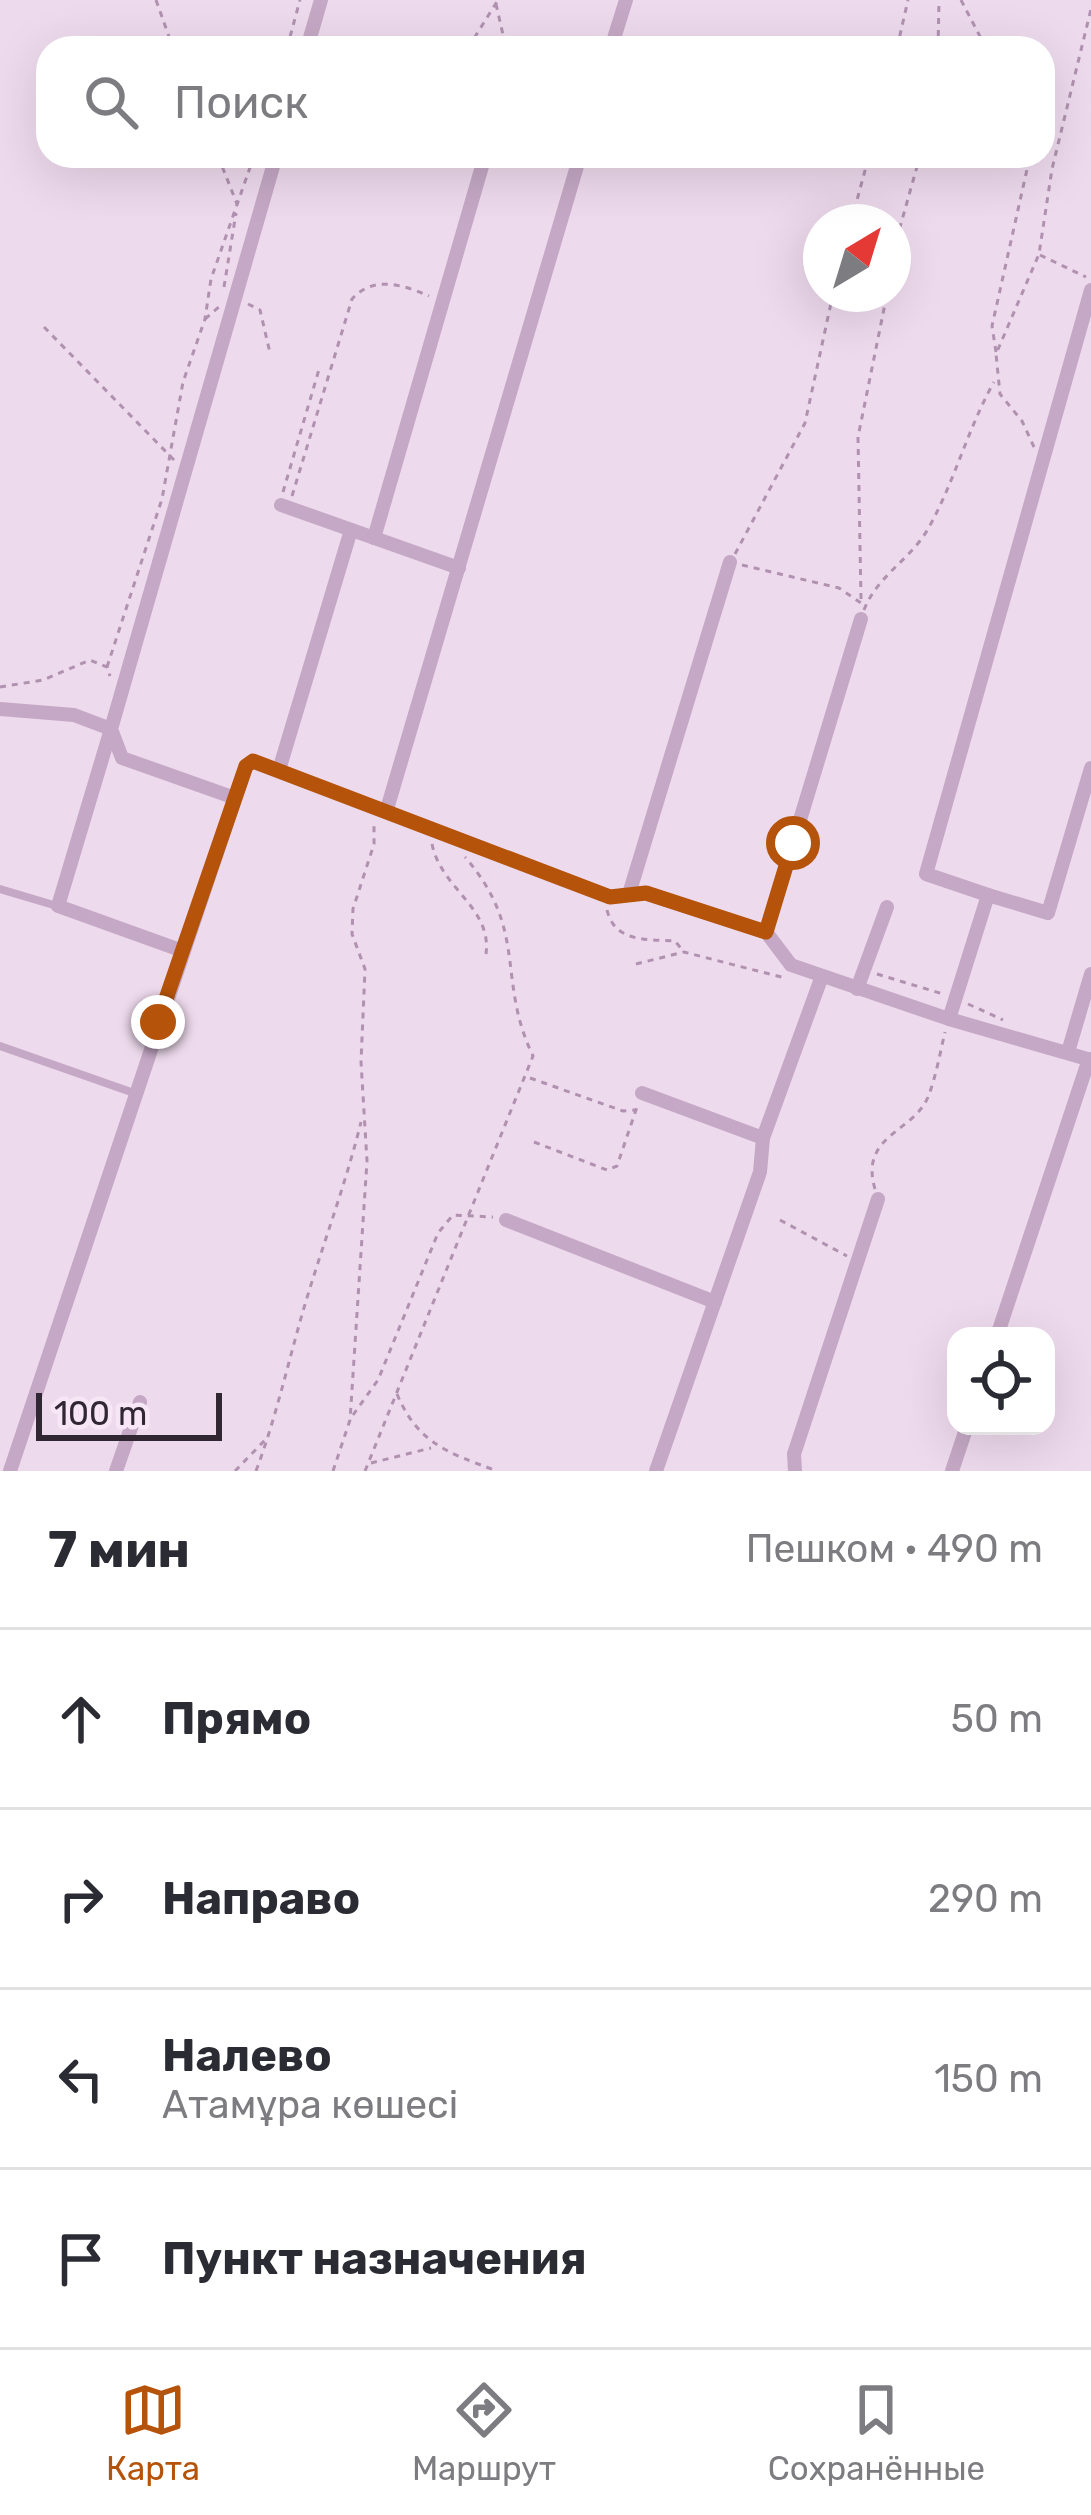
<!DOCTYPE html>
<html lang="ru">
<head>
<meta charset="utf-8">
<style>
  :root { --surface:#fff; --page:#f2f2f3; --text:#2b2b33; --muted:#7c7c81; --line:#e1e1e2; --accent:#b45309 }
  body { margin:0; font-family:Rubik,sans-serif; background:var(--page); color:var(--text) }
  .controls { position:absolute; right:36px; bottom:36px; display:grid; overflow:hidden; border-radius:24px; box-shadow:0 12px 48px #0002 }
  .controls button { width:108px; height:108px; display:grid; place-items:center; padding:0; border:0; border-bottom:3px solid var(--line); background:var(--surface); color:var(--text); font:60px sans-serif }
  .compass { position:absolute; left:803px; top:204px; width:108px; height:108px; border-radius:50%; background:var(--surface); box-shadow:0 12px 48px #0002; rotate:38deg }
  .scale { position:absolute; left:36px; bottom:30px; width:186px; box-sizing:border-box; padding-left:12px; border:6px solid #312733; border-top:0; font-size:33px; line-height:42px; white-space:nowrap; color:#312733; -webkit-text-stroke:9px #f7e6f5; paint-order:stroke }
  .stop { position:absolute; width:36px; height:36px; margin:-27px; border:9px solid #b45309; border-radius:50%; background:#fff }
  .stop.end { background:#b45309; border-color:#fff; box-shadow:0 3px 12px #0008 }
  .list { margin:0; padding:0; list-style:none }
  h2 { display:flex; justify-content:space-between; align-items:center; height:156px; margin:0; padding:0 48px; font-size:51px }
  h2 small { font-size:39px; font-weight:400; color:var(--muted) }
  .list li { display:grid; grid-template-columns:78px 1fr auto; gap:36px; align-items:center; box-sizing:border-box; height:180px; padding:0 48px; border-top:3px solid var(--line) }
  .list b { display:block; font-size:45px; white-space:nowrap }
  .list p { margin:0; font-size:39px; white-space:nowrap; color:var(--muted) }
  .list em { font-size:39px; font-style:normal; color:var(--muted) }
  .icon { flex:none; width:66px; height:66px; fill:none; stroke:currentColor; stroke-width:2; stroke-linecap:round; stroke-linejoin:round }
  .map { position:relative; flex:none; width:1091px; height:1471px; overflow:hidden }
  .search { position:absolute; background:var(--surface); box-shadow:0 12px 48px #0002; left:36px; right:36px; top:36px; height:132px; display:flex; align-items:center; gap:30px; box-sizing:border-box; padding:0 42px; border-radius:36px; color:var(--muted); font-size:45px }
  .sheet { height:876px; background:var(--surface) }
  nav { display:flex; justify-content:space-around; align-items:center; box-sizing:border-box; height:168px; border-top:3px solid var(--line); background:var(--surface); font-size:33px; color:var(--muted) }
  nav a { display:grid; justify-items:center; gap:6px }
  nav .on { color:var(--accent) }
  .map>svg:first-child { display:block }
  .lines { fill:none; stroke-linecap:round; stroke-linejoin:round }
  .path { stroke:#b092b0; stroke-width:3; stroke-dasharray:6 6; stroke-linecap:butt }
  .service { stroke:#c5a8c5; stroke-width:8 }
  .minor { stroke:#c5a8c5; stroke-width:14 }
  .route { stroke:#b45309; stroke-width:15 }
</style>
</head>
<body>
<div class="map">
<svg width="1091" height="1471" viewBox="0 0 1091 1471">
  <rect width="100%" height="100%" fill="#eedaed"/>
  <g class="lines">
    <g class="path">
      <path d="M156,0L173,48"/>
      <path d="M961,0L986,48"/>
      <path d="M496,4L506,48"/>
      <path d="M287,48L300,0"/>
      <path d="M468,48L498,0"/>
      <path d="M897,48L908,0"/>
      <path d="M938,48L939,0"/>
      <path d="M218,156L237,204"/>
      <path d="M851,222L869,156"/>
      <path d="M893,252L920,156"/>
      <path d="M1040,255L1086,277"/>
      <path d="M224,287L236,213"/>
      <path d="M248,304L260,310L270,353"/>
      <path d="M205,319L220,306"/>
      <path d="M44,327L175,461"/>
      <path d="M996,352L992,326L1030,156"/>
      <path d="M1034,447L1022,421L1000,394L996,354L1039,254L1052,169L1091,9"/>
      <path d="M283,492L320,366"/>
      <path d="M292,496L352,299C373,275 404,285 429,296"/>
      <path d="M735,554L805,423L833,294"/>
      <path d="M742,565L839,588L861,603"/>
      <path d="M861,599L858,437L887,294"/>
      <path d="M864,610C877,576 910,560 928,529C955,481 967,430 994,382"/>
      <path d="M107,667L162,499L183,382L205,319L211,279L254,156"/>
      <path d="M0,687L43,680L90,660L107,667L110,676"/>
      <path d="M432,844C441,889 492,907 486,954"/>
      <path d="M607,910C615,943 647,939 675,941L684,952"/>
      <path d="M636,964L684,952L785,978"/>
      <path d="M877,974L943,994"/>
      <path d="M968,1004L1003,1020"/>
      <path d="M530,1078L623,1111L635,1110"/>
      <path d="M534,1142L607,1170L617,1166L638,1104"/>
      <path d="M875,1189C859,1135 913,1133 928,1097C936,1077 940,1053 945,1032"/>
      <path d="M780,1220L847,1256"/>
      <path d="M397,1394C418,1444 449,1453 497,1471"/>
      <path d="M353,1415L378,1380L438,1233L453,1215L493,1217"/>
      <path d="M371,1463L431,1448"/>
      <path d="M235,1471L267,1438"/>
      <path d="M256,1471C277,1415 289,1358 306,1301C324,1241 346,1183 361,1122"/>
      <path d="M333,1471L350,1420L367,1161L361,1062L365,969L352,934L353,909L374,844V822"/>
      <path d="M365,1471L533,1056C496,979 529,931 465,857"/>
    </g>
    <g class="service">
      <path d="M0,889L57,906"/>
      <path d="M0,1046L134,1093"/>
    </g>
    <g class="minor">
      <path d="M307,48L321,0"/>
      <path d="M611,48L626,0"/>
      <path d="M281,505L459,568"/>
      <path d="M374,538L485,156"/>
      <path d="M0,709L74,715L111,729L58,906L183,951"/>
      <path d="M279,770L351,530"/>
      <path d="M235,798L122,758L111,729L276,156"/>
      <path d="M387,809L580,156"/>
      <path d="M629,894L730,562"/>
      <path d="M988,895L1048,913L1091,768"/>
      <path d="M766,932L861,619"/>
      <path d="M857,989L887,907"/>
      <path d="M949,1019L988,895L926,874L1091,290"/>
      <path d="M1068,1052L1091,974"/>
      <path d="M642,1093L763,1138"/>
      <path d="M506,1220L715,1302"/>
      <path d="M997,1336L1089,1059"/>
      <path d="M10,1471L246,766L253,761L610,897L645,893L766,932L791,965L949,1019L1091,1060"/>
      <path d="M116,1471L140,1402"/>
      <path d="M656,1471L760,1172L763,1138L822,976"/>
      <path d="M795,1471L794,1454L878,1199"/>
      <path d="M952,1471L967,1426"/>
    </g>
  </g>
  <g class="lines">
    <path class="route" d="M158,1022L246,766L253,761L610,897L646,893L766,932L793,843"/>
  </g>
</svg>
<div class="controls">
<button><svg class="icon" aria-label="locate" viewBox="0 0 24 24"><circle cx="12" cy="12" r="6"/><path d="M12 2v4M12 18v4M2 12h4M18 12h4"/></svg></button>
</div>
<svg class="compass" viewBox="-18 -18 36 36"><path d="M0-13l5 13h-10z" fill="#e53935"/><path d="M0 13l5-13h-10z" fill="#7c7c81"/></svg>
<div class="scale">100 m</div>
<div class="stop" style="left:793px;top:843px"></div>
<div class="stop end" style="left:158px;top:1022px"></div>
<div class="search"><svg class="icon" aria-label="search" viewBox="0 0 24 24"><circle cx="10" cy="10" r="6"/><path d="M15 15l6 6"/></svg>Поиск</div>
</div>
<section class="sheet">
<h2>7 мин<small>Пешком · 490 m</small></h2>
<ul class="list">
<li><svg class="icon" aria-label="ahead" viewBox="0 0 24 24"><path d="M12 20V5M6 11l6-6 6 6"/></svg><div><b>Прямо</b></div><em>50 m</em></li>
<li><svg class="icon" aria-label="right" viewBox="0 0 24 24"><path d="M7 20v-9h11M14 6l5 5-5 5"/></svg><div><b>Направо</b></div><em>290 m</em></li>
<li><svg class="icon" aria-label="left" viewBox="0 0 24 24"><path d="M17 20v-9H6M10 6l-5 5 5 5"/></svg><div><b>Налево</b><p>Атамұра көшесі</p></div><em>150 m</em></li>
<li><svg class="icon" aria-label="arrive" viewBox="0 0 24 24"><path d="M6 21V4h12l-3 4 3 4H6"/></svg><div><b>Пункт назначения</b></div></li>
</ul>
</section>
<nav>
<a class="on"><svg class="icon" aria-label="map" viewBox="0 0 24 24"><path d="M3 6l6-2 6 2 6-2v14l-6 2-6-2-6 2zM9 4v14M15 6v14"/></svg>Карта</a>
<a><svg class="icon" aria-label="directions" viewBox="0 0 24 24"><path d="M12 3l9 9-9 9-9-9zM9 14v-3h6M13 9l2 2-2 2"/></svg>Маршрут</a>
<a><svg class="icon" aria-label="saved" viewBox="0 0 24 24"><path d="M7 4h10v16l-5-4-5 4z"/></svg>Сохранённые</a>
</nav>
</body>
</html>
